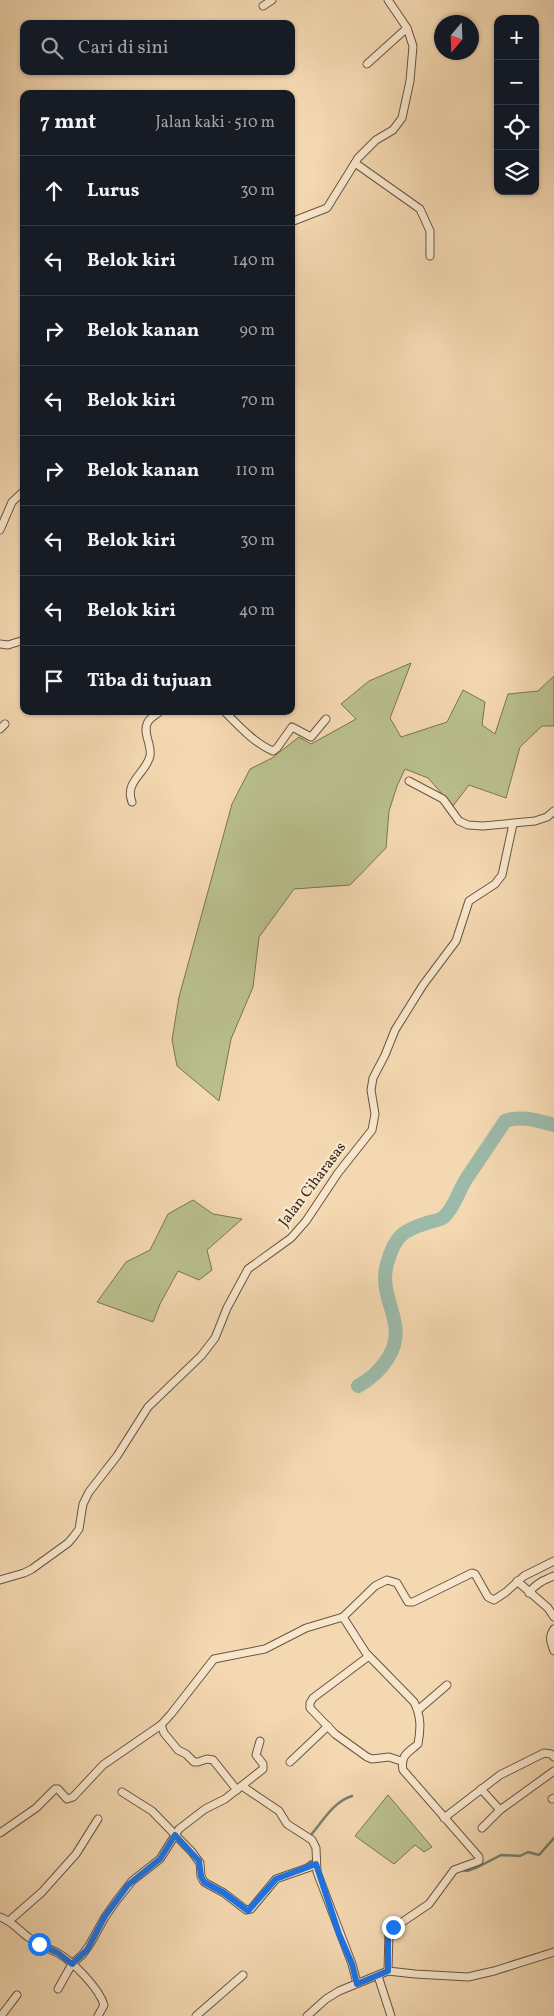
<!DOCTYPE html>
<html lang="id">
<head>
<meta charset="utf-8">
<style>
  :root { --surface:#171b24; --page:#242831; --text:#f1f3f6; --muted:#9ea1a6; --line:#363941 }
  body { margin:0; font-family:Vollkorn,serif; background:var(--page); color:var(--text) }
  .controls { position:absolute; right:15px; top:15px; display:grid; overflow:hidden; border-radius:10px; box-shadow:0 1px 4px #0004 }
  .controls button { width:45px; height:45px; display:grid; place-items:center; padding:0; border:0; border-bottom:1px solid var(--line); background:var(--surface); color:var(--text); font:25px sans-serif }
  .compass { position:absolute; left:434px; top:15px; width:45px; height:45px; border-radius:50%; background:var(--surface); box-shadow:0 1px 4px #0004; rotate:199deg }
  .stop { position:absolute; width:15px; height:15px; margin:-11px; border:4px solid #1a73e8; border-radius:50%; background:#fff }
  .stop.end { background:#1a73e8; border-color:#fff; box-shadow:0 1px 5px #0008 }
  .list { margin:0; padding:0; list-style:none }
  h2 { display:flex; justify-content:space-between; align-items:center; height:65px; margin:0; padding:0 20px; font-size:21px }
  h2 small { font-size:16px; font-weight:400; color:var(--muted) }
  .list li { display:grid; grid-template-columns:32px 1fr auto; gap:15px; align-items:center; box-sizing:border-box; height:70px; padding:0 20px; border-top:1px solid var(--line) }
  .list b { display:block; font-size:19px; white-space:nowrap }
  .list em { font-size:16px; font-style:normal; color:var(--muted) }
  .icon { flex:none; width:28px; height:28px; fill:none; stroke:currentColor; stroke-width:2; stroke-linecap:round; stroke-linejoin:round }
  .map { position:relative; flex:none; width:554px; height:2016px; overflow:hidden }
  .search { position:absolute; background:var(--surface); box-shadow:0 1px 4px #0004; left:20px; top:20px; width:275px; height:55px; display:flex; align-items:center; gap:12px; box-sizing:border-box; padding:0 18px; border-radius:10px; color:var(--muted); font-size:19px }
  .panel { position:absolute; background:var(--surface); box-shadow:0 1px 4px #0004; left:20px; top:90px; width:275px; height:625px; border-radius:10px }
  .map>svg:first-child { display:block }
  .green { fill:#b9bf8d; stroke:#797455 }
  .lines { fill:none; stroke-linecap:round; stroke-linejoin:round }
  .stream { stroke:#748071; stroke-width:2.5 }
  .river { stroke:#9cbaa9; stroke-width:14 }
  .minor-casing { stroke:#685642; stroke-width:9 }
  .minor { stroke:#f8e6cc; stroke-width:7 }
  .route { stroke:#1a73e8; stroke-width:6 }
  .labels { text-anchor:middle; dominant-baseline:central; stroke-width:5; stroke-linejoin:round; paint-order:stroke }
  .street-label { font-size:15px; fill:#392a1d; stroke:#f8e6cc }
</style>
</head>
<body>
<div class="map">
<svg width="554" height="2016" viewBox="0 0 554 2016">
  <rect width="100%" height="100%" fill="#f4d8b1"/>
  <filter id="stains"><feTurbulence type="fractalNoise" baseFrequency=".004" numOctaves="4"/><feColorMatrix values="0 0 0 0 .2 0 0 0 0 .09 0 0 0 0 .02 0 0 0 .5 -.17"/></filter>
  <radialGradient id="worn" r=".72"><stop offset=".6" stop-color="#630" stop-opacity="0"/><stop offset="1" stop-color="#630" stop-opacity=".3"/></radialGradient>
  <g class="green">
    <path d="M411,663L390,718L401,737L447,722L463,690L485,702L482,725L495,734L508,694L538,691L554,676V726H542L520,747L506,798L469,785L453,806L428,778L405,769L397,786L389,811L386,848L350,885L294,889L259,937L253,987L231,1039L219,1101L177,1066L172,1040L179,997L232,804L250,769L272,758L299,737L311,744L356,719L341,704L369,681Z"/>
    <path d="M193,1200L213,1214L242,1219L207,1250L212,1270L199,1280L178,1271L160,1304L153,1322L97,1302L126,1262L150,1250L168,1214Z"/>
    <path d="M388,1795L432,1847L424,1852L415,1845L394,1864L355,1836Z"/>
  </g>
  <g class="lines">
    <g class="stream">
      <path d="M310,1836C322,1822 334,1801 352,1796"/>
      <path d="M306,1865L311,1861"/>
      <path d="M462,1870L467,1871L478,1867L501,1855L520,1856L528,1852L539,1855L554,1838"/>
    </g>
    <path class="river" d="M358,1386C371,1379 380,1371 388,1358C410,1324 377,1299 387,1264C395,1235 403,1230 430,1222C434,1221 440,1220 444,1217C454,1207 458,1193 465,1181C478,1161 492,1141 505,1121C521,1115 538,1121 554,1125"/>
    <defs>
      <g id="minor">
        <path d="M263,6L272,0"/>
        <path d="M367,64L407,28"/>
        <path d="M355,163L420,209L430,231V256"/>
        <path d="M291,222L327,208L358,158L376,140L393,130L402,118L410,81L413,46L407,28L388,0"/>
        <path d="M0,530L12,502L24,491"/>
        <path d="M0,644L8,645L24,640"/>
        <path d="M224,711C238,725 254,743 273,751L277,748L292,727L311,737L326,719"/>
        <path d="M0,729L5,724"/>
        <path d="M409,781L443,799L459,821L468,825L483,826L535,821L547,817L554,811"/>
        <path d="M132,802C124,782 146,773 150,756C152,745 143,734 147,724C149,717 156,716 160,711"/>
        <path d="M0,1580L24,1573L32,1569L68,1543L74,1536L79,1529L83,1504L89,1492L117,1456L148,1407L201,1356L215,1338L227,1308L248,1269L291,1238L306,1221L338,1173L372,1130L375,1114L371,1090L373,1078L385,1055L395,1030L423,985L456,941L469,901L495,884L502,875L513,824"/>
        <path d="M517,1581L548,1608L554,1617"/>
        <path d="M529,1593C535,1584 544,1580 554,1576"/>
        <path d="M343,1617L375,1586L387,1580L397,1583L408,1602H413L472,1573L475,1574L488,1597L494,1600L506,1592L524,1576L554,1561"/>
        <path d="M554,1629C548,1637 551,1643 554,1651"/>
        <path d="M369,1656L313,1698L310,1703V1708L335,1734L367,1757L372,1759L389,1757L401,1761"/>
        <path d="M418,1710L447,1685"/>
        <path d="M290,1762L328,1726"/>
        <path d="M242,1786L279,1811L287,1824L312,1840L316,1848L317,1872L352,1964L357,1983"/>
        <path d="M481,1789L500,1810"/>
        <path d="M237,1790L213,1760L207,1759L198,1762H194L186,1754L178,1750L164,1733L161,1725L171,1714L214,1659L265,1649L306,1628L343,1617L366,1653L414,1702C421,1716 421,1728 418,1744C409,1752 400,1755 403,1770L479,1857V1861L454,1870L429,1904L389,1931L388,1971"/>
        <path d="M122,1792L152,1811L192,1852L200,1863L201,1876L204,1882L224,1893L246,1910L251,1909L276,1879L316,1865"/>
        <path d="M552,1799L554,1798"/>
        <path d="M444,1818L500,1775L544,1753L551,1754L554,1757"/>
        <path d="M482,1828L500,1810L554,1771"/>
        <path d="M0,1833L36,1808L55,1789H58L67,1799L73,1797L103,1765L161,1725"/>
        <path d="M0,1917C12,1921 18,1930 28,1937C37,1944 48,1948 58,1953C73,1962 99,1988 104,2005L98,2016"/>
        <path d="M9,1921L42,1892L76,1854L98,1819"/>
        <path d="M378,1976L391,2016"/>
        <path d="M58,1989L72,1964L83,1954L90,1944L105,1917L117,1900L132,1881L160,1859L179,1829L205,1809L225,1799L263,1769V1764L256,1755L260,1741"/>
        <path d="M1,2016L17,1995"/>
        <path d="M196,2016L243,1975"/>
        <path d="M307,2016L326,1999L339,1991L388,1971L415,1974L468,1977L494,1971L554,1952"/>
      </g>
    </defs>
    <use href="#minor" class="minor-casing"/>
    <use href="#minor" class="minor"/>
  </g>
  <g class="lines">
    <path class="route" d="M39,1944L58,1953L72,1964L87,1950L105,1916L128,1885L160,1859L175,1835L199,1861L201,1876L204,1882L224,1893L248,1911L276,1879L316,1864L339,1934L352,1964L357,1984L388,1971V1934L393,1927"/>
  </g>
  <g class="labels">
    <g class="street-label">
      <text transform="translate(313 1185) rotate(-53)">Jalan Ciharasas</text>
    </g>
  </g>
  <rect width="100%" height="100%" filter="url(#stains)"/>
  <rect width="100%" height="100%" fill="url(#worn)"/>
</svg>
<div class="controls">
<button>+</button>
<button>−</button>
<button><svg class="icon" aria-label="locate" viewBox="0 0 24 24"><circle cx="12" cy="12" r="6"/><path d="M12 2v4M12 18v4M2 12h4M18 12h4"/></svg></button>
<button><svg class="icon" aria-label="layers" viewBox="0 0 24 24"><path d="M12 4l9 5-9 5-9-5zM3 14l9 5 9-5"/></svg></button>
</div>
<svg class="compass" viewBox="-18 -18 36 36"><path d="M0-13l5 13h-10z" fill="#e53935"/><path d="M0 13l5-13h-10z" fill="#9ea1a6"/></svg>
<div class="stop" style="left:39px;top:1944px"></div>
<div class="stop end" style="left:393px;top:1927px"></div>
<div class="search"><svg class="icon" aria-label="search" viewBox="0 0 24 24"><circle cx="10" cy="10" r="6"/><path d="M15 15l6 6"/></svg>Cari di sini</div>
<section class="panel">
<h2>7 mnt<small>Jalan kaki · 510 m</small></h2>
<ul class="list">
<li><svg class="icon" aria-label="ahead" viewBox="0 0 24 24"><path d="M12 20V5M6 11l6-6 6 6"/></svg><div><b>Lurus</b></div><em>30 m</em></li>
<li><svg class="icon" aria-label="left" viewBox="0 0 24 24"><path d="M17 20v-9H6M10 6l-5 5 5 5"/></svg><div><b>Belok kiri</b></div><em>140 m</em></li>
<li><svg class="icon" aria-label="right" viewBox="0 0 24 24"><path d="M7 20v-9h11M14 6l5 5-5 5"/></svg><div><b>Belok kanan</b></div><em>90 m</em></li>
<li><svg class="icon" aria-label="left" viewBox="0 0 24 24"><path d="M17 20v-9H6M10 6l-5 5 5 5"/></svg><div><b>Belok kiri</b></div><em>70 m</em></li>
<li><svg class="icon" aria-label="right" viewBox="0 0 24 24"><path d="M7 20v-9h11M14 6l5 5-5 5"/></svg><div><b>Belok kanan</b></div><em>110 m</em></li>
<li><svg class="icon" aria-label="left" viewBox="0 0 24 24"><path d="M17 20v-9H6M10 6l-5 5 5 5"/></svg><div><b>Belok kiri</b></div><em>30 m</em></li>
<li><svg class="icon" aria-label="left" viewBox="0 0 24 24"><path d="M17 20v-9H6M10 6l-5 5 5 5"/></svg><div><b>Belok kiri</b></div><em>40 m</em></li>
<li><svg class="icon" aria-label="arrive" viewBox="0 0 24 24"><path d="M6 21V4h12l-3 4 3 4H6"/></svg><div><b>Tiba di tujuan</b></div></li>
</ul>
</section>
</div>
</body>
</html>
